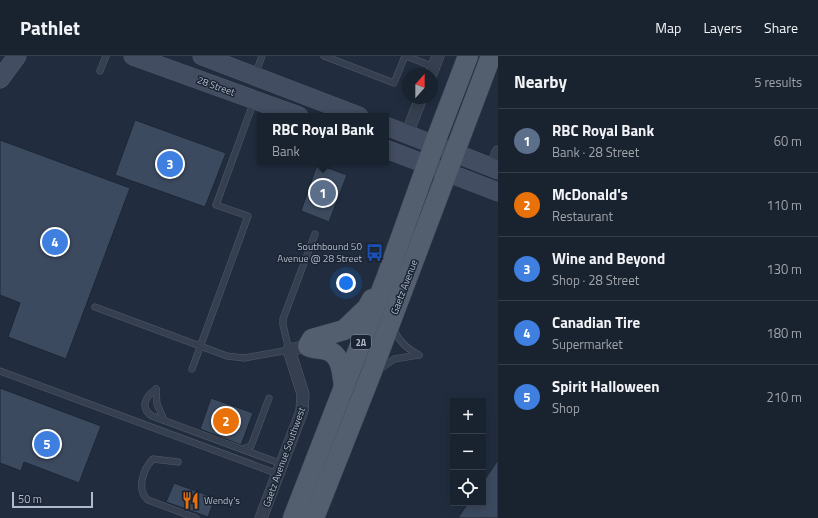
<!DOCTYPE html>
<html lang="en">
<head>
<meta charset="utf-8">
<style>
  :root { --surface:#19222f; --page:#222a37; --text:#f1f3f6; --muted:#9fa4aa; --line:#373f4b; --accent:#0b8043 }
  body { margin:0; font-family:"Titillium Web",sans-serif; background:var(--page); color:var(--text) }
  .controls { position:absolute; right:12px; bottom:12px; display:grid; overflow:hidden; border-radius:0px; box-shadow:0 2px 10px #0003 }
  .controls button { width:36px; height:36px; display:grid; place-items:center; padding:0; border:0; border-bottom:1px solid var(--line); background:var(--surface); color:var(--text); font:20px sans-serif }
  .compass { position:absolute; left:402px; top:12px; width:36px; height:36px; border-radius:50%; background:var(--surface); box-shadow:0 2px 10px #0003; rotate:21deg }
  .scale { position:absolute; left:12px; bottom:10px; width:81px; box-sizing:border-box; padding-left:4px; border:2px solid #b1baca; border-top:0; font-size:11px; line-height:14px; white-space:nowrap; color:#b1baca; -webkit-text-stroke:3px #1a2433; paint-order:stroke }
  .you { position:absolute; left:346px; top:227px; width:14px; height:14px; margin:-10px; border:3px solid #fff; border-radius:50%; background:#1a73e8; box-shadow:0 0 0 6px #1a73e833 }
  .badge { display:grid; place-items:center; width:26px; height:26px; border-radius:50%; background:var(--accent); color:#fff; font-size:13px; font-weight:700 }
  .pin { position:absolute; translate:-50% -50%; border:2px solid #fff; box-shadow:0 1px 4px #0006 }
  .popup { position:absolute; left:257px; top:57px; width:132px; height:52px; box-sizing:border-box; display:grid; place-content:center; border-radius:0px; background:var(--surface); filter:drop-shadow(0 1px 3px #0005); font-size:13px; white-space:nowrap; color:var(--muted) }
  .popup b { font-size:15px; color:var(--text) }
  .popup::after { content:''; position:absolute; left:50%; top:100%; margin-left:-8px; border:8px solid transparent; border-top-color:var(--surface) }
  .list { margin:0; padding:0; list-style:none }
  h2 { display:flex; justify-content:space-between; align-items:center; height:52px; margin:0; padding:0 16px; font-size:17px }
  h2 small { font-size:13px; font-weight:400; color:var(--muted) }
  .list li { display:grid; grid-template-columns:26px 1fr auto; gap:12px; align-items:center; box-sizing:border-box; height:64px; padding:0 16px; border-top:1px solid var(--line) }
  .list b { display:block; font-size:15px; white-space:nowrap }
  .list p { margin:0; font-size:13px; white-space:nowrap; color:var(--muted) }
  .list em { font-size:13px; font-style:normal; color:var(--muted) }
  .icon { flex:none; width:22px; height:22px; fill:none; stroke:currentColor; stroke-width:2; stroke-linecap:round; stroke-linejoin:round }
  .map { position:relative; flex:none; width:498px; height:462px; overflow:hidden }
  header { display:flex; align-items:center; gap:24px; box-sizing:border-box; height:56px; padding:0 20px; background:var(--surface); border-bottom:1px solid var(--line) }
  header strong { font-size:19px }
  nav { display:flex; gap:22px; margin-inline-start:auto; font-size:14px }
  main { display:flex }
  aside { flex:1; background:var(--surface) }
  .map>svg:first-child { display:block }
  .building { fill:#3c4a5f; stroke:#1c2635 }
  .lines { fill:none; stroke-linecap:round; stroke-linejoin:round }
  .lane-casing { stroke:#505a69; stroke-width:7 }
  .street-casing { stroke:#505a69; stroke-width:13 }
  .secondary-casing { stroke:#505a69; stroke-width:19 }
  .primary-casing { stroke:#3e4857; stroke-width:21 }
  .lane { stroke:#353f4f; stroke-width:6 }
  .street { stroke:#353f4f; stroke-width:12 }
  .secondary { stroke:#434d62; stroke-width:18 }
  .primary { stroke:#535e6f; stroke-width:20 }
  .labels { text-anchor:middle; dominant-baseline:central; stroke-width:3; stroke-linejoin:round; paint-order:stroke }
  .shield { fill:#1a2433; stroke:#848d9d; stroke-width:1 }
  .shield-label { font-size:9px; font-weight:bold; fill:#b1baca }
  .street-label { font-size:10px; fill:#b1baca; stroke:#1a2433 }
  .poi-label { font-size:10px; fill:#b1baca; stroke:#1a2433; text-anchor:end }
</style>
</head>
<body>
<header>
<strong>Pathlet</strong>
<nav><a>Map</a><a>Layers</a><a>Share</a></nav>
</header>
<main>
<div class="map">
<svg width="498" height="462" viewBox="0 0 498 462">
  <rect width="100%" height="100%" fill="#212d3f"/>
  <g class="building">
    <path d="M135,64L226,97L205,151L115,119Z"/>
    <path d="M0,84L130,132L66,303L8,281L20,247L0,239Z"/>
    <path d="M322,106H330L328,112L347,119L329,166L301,155L317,109H320Z"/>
    <path d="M0,332L101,370L79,427L24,406L21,415L0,407Z"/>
    <path d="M211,342L253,357L241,389L200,373Z"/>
    <path d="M498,404V462H458L468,447H483V426Z"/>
    <path d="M174,427L215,442L208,461L166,446Z"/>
  </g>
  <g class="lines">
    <defs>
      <g id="lane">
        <path d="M324,0L394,27L405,0"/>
        <path d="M406,0L434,11"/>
        <path d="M100,15L106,0"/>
        <path d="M255,19L262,0"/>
        <path d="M95,251L227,300L244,302L289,294L283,269V263L315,178"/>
        <path d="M393,272C399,285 406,292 419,299"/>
        <path d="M192,313L248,160L216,149L254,45"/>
        <path d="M379,314L394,303L419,299"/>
        <path d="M0,315L278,418"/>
        <path d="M156,333C146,340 139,351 152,360L282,408"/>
        <path d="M156,333L157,348L164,364"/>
        <path d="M243,393L251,390L269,342"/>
        <path d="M178,406L153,403C143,413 136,434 148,444L196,462"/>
      </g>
      <g id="street">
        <path d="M431,18L438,0"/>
        <path d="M407,78L421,42"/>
        <path d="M492,112L498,96"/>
        <path d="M261,462L302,355L303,338L289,294L308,290"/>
      </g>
      <g id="secondary">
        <path d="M133,0L299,60"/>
        <path d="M202,0L359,60"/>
        <path d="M0,23L17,0"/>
        <path d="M386,70L498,114"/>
        <path d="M386,93L498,136"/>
      </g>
      <g id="primary">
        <path d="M344,331C342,317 342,298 326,294C319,292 314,293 308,290L312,283L344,274L367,252L372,243"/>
        <path d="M293,462L387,220L434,89L468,0"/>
        <path d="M314,462L369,323L491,0"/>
      </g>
    </defs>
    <use href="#lane" class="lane-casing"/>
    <use href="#street" class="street-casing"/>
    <use href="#secondary" class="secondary-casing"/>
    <use href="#primary" class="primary-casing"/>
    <use href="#lane" class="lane"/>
    <use href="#street" class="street"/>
    <use href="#secondary" class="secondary"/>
    <use href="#primary" class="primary"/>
  </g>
  <defs>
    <symbol id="bus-bare" viewBox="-9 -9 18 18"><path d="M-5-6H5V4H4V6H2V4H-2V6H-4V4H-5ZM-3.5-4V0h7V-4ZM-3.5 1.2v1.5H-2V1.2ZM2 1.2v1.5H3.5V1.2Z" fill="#1a4fb4" stroke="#1a2433" stroke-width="2.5" paint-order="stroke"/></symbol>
    <symbol id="restaurant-bare" viewBox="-9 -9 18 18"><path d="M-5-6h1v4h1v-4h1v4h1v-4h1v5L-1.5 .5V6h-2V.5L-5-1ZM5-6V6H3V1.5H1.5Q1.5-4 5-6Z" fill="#e8710a" stroke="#1a2433" stroke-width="2.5" paint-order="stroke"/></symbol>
  </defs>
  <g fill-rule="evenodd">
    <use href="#bus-bare" x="362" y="184" width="25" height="25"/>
    <use href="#restaurant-bare" x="178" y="432" width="25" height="25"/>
  </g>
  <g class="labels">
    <rect class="shield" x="351" y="279" width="20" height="14" rx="3"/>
    <g class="shield-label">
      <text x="361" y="286">2A</text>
    </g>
    <g class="street-label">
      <text transform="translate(216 30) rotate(20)">28 Street</text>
      <text transform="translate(404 231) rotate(-69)">Gaetz Avenue</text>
      <text transform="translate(284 401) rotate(-70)">Gaetz Avenue Southwest</text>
    </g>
    <g class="poi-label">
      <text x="362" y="190">Southbound 50<tspan x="362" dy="12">Avenue @ 28 Street</tspan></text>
      <text x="204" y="444" text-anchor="start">Wendy's</text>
    </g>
  </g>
</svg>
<div class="controls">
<button>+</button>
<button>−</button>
<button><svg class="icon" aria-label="locate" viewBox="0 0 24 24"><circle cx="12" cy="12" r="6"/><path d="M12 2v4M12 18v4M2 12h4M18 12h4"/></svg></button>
</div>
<svg class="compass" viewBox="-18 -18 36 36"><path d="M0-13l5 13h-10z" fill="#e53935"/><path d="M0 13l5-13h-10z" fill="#9fa4aa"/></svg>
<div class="scale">50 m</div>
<div class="you"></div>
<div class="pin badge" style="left:323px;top:137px;background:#5c6f8a">1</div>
<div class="popup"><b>RBC Royal Bank</b>Bank</div>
<div class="pin badge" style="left:226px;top:365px;background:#e8710a">2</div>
<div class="pin badge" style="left:170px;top:108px;background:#3f7fe0">3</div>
<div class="pin badge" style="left:55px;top:186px;background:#3f7fe0">4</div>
<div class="pin badge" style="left:47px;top:388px;background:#3f7fe0">5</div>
</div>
<aside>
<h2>Nearby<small>5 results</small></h2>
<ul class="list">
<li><span class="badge" style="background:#5c6f8a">1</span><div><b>RBC Royal Bank</b><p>Bank · 28 Street</p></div><em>60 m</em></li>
<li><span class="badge" style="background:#e8710a">2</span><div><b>McDonald's</b><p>Restaurant</p></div><em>110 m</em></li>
<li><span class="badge" style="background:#3f7fe0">3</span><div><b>Wine and Beyond</b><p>Shop · 28 Street</p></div><em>130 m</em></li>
<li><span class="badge" style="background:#3f7fe0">4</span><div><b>Canadian Tire</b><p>Supermarket</p></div><em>180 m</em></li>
<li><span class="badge" style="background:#3f7fe0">5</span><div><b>Spirit Halloween</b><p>Shop</p></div><em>210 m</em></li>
</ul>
</aside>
</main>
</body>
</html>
